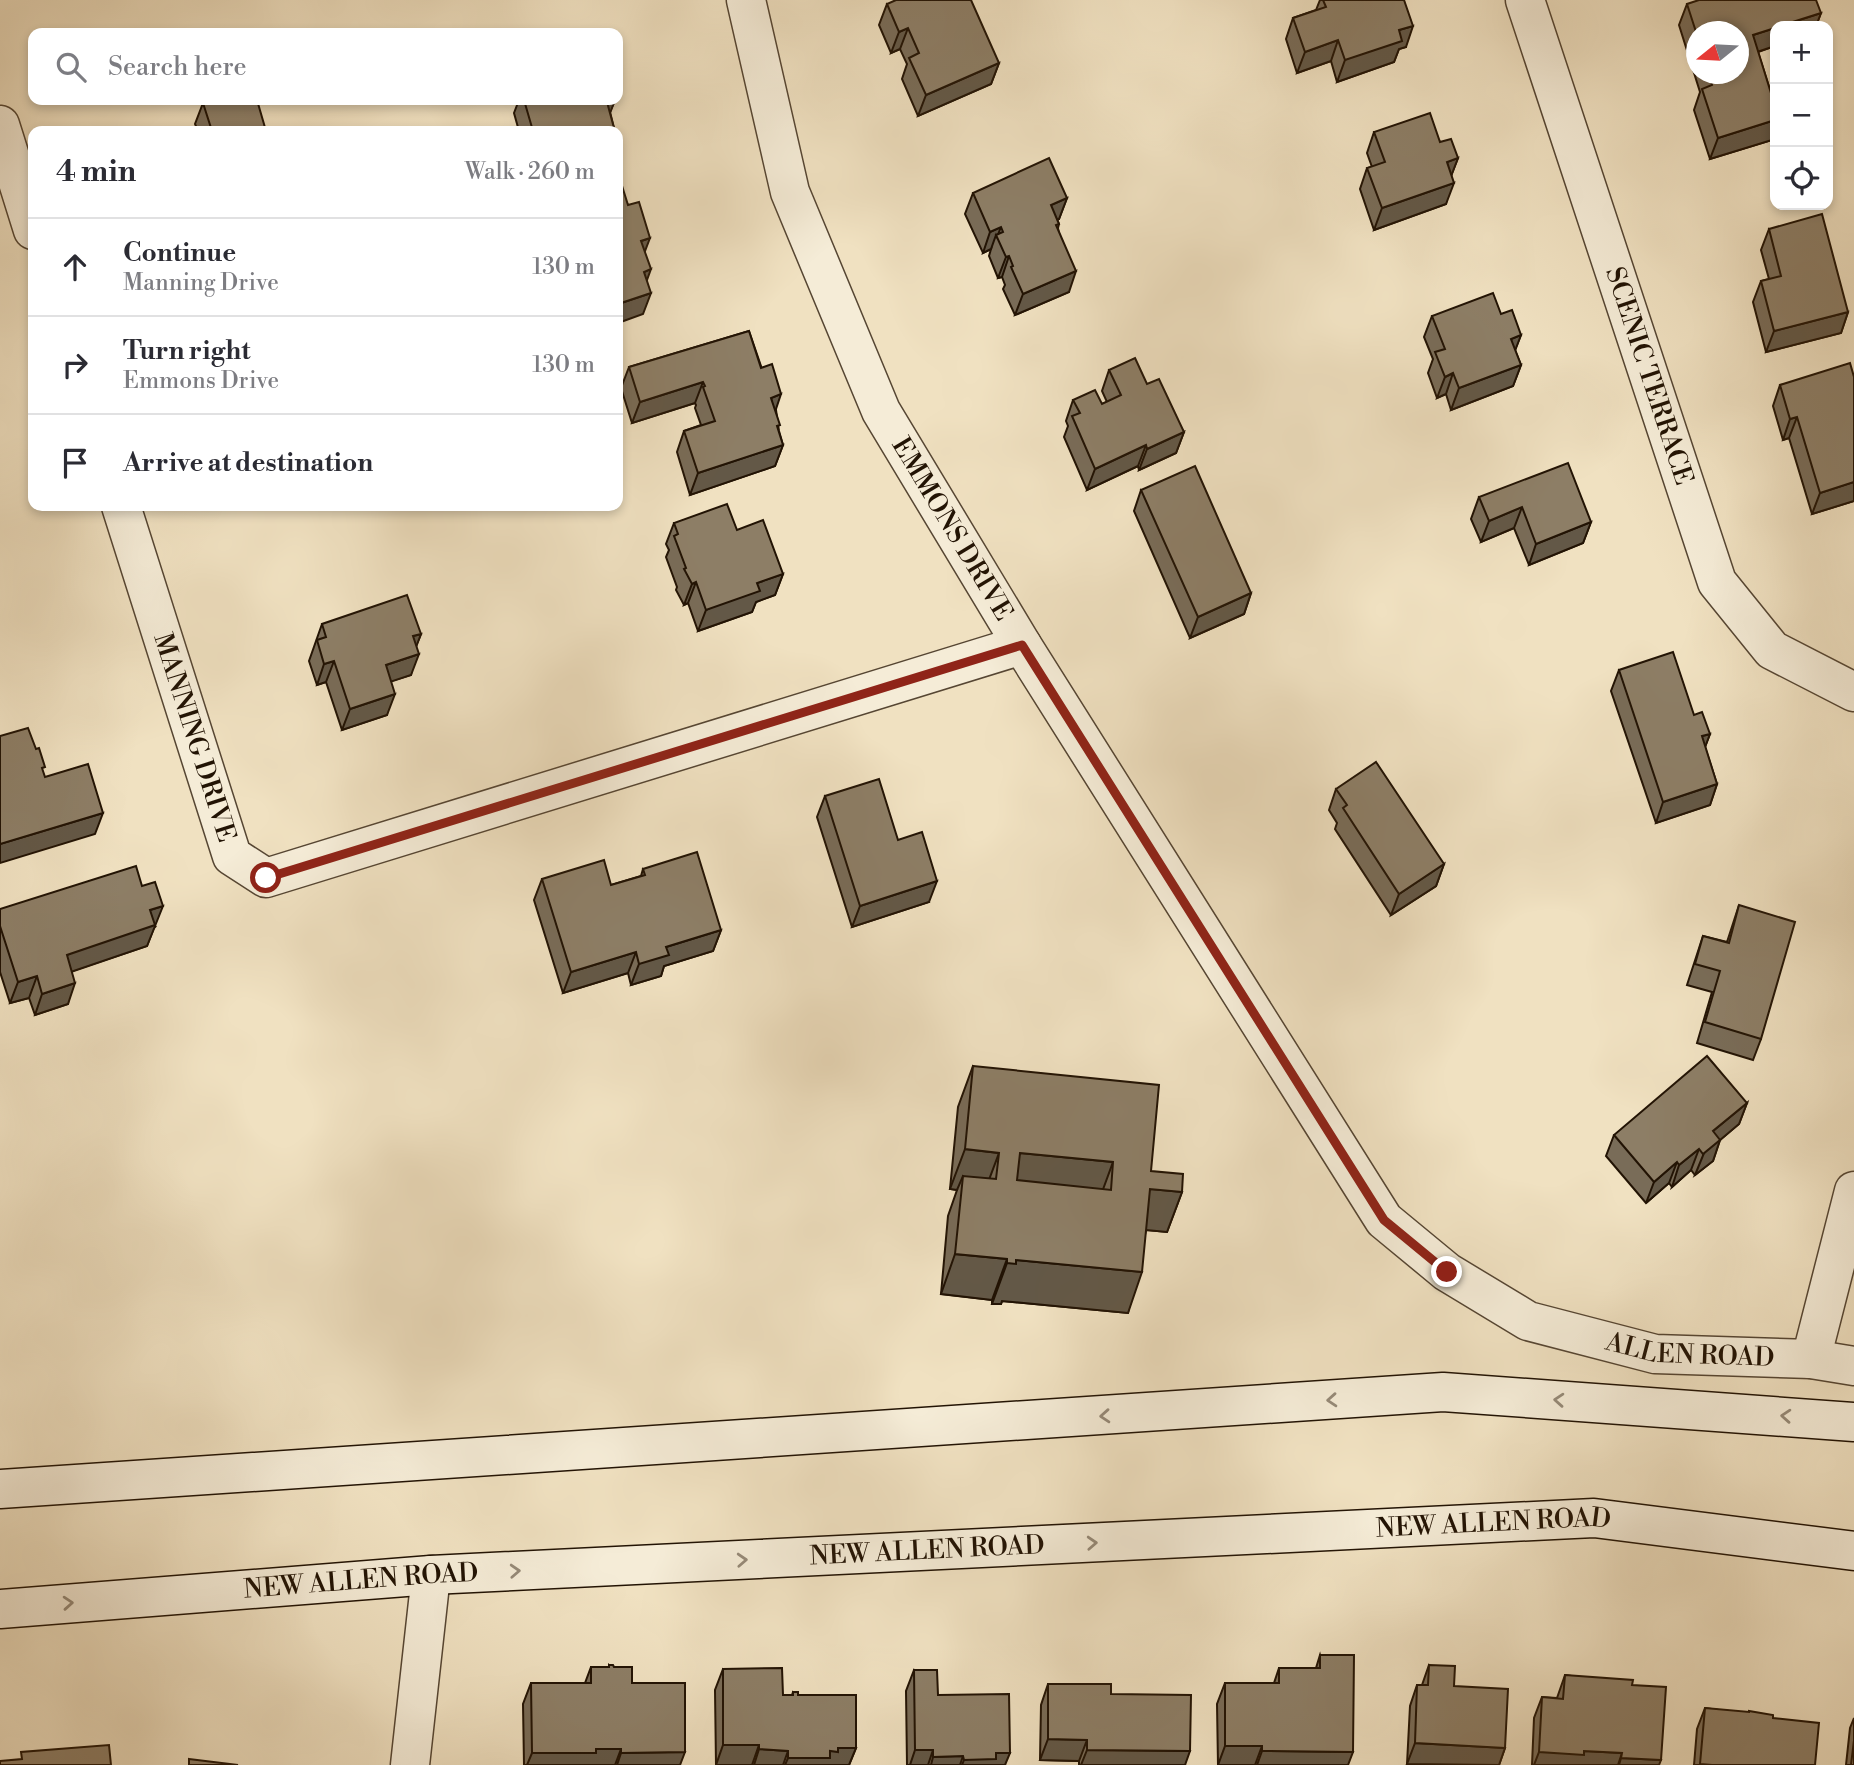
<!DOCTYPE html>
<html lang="en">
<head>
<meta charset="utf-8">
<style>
  :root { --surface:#fff; --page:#f7f7f7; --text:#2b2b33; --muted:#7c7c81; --line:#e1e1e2 }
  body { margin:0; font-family:"Libre Bodoni",serif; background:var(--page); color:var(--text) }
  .controls { position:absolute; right:21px; top:21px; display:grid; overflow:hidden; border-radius:14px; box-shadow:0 4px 10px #0003 }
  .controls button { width:63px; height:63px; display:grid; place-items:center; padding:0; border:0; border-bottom:2px solid var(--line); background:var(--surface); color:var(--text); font:35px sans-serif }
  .compass { position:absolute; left:1686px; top:21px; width:63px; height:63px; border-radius:50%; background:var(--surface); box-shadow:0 4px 10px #0003; rotate:252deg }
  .stop { position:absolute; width:21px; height:21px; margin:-16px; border:5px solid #8f2418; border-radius:50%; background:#fff }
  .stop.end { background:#8f2418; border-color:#fff; box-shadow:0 2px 7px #0008 }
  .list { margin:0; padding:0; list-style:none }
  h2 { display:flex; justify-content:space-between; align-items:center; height:91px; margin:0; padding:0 28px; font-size:30px }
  h2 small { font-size:23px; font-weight:400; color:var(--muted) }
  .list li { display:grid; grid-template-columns:46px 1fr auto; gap:21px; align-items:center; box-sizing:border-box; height:98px; padding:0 28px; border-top:2px solid var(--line) }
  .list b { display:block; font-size:26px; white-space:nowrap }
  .list p { margin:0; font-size:23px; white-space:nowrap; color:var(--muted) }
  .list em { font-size:23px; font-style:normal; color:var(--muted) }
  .icon { flex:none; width:38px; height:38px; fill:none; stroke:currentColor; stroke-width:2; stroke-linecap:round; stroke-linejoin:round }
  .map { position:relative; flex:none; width:1854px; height:1765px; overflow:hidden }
  .search { position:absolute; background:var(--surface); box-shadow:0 4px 10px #0003; left:28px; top:28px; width:595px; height:77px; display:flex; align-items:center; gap:18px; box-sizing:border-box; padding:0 24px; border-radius:14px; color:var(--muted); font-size:26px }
  .panel { position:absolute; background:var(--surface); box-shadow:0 4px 10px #0003; left:28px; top:126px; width:595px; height:385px; border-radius:14px }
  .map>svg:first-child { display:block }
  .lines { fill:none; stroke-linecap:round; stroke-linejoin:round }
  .street-casing { stroke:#564633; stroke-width:41 }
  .secondary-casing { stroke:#221304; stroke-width:41 }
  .street { stroke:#f5ecd7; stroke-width:38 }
  .secondary { stroke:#f5ecd7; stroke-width:38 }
  .wall { fill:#796c58; stroke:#221304; stroke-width:2; fill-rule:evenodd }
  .shaded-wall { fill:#635847; stroke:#221304; stroke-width:2 }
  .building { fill:#8d7e66; stroke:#221304; stroke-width:2; fill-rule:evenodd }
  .oneway { stroke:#968a78 }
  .route { stroke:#8f2418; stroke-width:9 }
  .labels { text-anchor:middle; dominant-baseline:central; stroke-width:7; stroke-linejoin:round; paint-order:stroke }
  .street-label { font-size:26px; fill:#221304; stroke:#f5ecd7 }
</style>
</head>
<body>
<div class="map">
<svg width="1854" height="1765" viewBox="0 0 1854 1765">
  <rect width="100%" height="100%" fill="#f0e1c1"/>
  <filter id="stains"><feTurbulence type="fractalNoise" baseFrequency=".00286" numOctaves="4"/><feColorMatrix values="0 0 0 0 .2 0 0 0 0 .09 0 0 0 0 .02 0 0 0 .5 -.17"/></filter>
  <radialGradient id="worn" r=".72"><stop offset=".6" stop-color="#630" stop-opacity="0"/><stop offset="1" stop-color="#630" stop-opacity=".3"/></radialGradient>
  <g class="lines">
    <defs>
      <g id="street">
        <path id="s1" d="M746,0L790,192L881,411L1022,645L1384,1220L1447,1272L1528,1321L1655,1354L1811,1359L1854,1366"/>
        <path id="s2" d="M1525,0L1717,582L1772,650L1854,692"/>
        <path d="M0,125L33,230"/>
        <path id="s3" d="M121,506L232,856L266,878L1022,645"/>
        <path d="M1811,1359L1854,1191"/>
        <path d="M410,1765L431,1575"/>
      </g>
      <g id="secondary">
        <path d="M0,1489L1443,1392L1854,1422"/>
        <path id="s4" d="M0,1609L431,1575L1594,1518L1854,1551"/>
      </g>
    </defs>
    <use href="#street" class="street-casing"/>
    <use href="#secondary" class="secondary-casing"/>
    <use href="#street" class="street"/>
    <use href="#secondary" class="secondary"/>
  </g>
  <g class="wall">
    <path d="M1320,0H1404L1406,47L1399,49L1394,62L1337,82L1331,61L1297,73L1286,39L1293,18L1316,10Z"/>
    <path d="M887,4L999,63L991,84L918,116L902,79L907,64L900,49L891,53L879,25Z"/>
    <path d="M1687,4L1821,13L1816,26H1775V46L1758,52L1775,106V130L1772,140L1710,159L1694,110L1700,92L1679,25ZM1697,32L1739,74H1697Z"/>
    <path d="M519,100H615L610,112L614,128L613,131H519L514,113Z"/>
    <path d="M203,103L266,131H198L195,124Z"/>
    <path d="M1374,132L1440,142L1458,158L1451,176L1446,204L1374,230L1360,189L1367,168L1372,167L1367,153Z"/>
    <path d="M973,193L1067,198L1059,219H1057L1059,224L1058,228L1069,292L1015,315L1003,289L1005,285L1002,277L998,278L989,256L991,249L983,253L965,214Z"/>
    <path d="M1769,229L1848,312L1841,333L1766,352L1753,302L1761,281L1769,279L1761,250Z"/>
    <path d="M1501,314L1521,335L1515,350L1521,365L1513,386L1451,410L1446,394L1437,398L1428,373L1433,359L1424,337L1432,316Z"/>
    <path d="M749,331L776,410L779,431L783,445L775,466L690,495L677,452L684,431L701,425L695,408L696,405L695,403L632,423L621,388L629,367Z"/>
    <path d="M1109,370L1147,384L1184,432L1176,453L1139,470L1138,466L1087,490L1064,437L1068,426L1066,421L1073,400L1102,404L1107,402L1102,391Z"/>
    <path d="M1854,377V501L1812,514L1789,438L1783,440L1773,406L1780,385Z"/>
    <path d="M1141,490L1251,593L1244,614L1190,638L1134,511Z"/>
    <path d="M1479,497L1591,522L1583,543L1529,565L1514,528L1481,542L1471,519Z"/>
    <path d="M674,523L737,530L783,574L775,595L756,602L752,612L698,631L688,603L684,605L676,590L677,587L666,557L669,550L666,544Z"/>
    <path d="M322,624L421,634L416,646L411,675L391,681L387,715L342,730L326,682L317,685L309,661Z"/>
    <path d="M1619,670L1694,715L1710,734L1705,747L1717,784L1710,805L1656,823L1611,691Z"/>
    <path d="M1336,789L1444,864L1436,886L1391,915L1335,829L1337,823L1329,810Z"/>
    <path d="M825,796L898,840L929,902L852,927L817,817Z"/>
    <path d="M643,869L721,930L713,951L664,966L661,976L631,985L628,973L563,993L534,900L542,879L611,885L641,876Z"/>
    <path d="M1739,905L1761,1039L1753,1060L1697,1043L1712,992L1687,985L1703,936L1727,942Z"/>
    <path d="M0,909L155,927L154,928L147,946L72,971L68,1004L35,1015L29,998L10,1003L0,972Z"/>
    <path d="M973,1066L1151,1171L1182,1192L1167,1232L1146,1230L1128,1313L1002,1301L1001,1304H992V1300L941,1294L948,1216L957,1190L950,1189L958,1107Z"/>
    <path d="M1747,1103L1739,1124L1720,1140L1713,1161L1695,1175L1691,1170L1672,1187L1669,1183L1646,1203L1606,1156L1614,1135Z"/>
    <path d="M1320,1655L1348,1765H1218L1217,1704L1225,1683H1274L1279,1668H1316Z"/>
    <path d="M609,1665L632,1683L680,1765H524L523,1704L531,1683H585L591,1667H609Z"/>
    <path d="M1429,1665L1454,1686L1505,1748L1499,1765L1407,1764L1410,1706L1417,1685H1422Z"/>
    <path d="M723,1669L783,1695H792L793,1692L798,1695L856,1748L849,1765H716L715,1690Z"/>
    <path d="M914,1670L938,1695L1005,1765H907L906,1691Z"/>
    <path d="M1565,1675L1632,1685L1659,1765H1532L1534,1718L1542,1697L1557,1698Z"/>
    <path d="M1048,1684L1111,1694L1185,1765H1079V1761L1040,1760L1041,1705Z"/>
    <path d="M1705,1708L1773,1718L1815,1765H1694L1697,1729Z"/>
    <path d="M1854,1718V1765H1846L1850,1728Z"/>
  </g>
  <g class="shaded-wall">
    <path d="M1821,13L1816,26H1780Z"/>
    <path d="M1413,26L1406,47L1399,49L1394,62L1337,82L1345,60L1399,30Z"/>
    <path d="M908,28L900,49L891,53L899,32Z"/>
    <path d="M1775,28V46L1745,56L1753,35Z"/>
    <path d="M1338,40L1331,61L1297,73L1305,52Z"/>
    <path d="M999,63L991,84L918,116L926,95Z"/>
    <path d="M615,100L607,121V102Z"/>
    <path d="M1775,120V130L1772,140L1710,159L1718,138Z"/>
    <path d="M1458,158L1450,179L1447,162Z"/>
    <path d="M1454,183L1446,204L1374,230L1382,208Z"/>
    <path d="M1067,198L1059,219L1043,226L1051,205Z"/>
    <path d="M1001,227L997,237L996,235L991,249L983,253L990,232Z"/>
    <path d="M650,238L642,259L641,241Z"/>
    <path d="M1009,256L1002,277L998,278L1006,257Z"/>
    <path d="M651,269L643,291L644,272Z"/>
    <path d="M1076,271L1069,292L1015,315L1023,294Z"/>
    <path d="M651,293L643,314L618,323V304Z"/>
    <path d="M1848,312L1841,333L1766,352L1774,331Z"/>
    <path d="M1521,335L1513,356L1511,339Z"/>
    <path d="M1521,365L1513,386L1451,410L1459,388Z"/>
    <path d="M1453,373L1446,394L1437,398L1445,377Z"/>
    <path d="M703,382L695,403L632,423L640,402Z"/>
    <path d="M781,394L774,415L771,398Z"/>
    <path d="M1797,417L1789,438L1783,440L1790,419Z"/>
    <path d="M1184,432L1176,453L1139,470L1147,449Z"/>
    <path d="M783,445L775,466L690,495L698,473Z"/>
    <path d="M1146,445L1138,466L1087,490L1095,469Z"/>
    <path d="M1854,482V501L1812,514L1820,493Z"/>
    <path d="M1522,507L1514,528L1481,542L1489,521Z"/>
    <path d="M1591,522L1583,543L1529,565L1536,544Z"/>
    <path d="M783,574L775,595L756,602L752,612L698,631L706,610L757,583Z"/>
    <path d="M696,582L688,603L684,605L692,584Z"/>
    <path d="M1251,593L1244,614L1190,638L1198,617Z"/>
    <path d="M421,634L413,655V636Z"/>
    <path d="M419,654L411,675L378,686L386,665Z"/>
    <path d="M334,661L326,682L317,685L324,664Z"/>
    <path d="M395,694L387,715L342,730L350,709Z"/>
    <path d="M1710,734L1702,755V736Z"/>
    <path d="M1717,784L1710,805L1656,823L1663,802Z"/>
    <path d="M103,813L95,834L0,863V844Z"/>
    <path d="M1444,864L1436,886L1391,915L1399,894Z"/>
    <path d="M937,881L929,902L852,927L860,906Z"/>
    <path d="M163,906L147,946L59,976L67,955L150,910Z"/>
    <path d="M721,930L713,951L664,966L661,976L631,985L639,964L666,947Z"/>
    <path d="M636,952L628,973L563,993L571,972Z"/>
    <path d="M37,976L29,998L10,1003L18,982Z"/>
    <path d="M75,983L68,1004L35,1015L42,994Z"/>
    <path d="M1747,1103L1739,1124L1720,1140L1713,1161L1695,1175L1713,1131Z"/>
    <path d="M965,1149L999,1153L984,1193L963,1176L957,1190L950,1189Z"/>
    <path d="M1699,1149L1691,1170L1672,1187L1679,1165Z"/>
    <path d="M1020,1153L1113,1162L1098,1203L1005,1193Z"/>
    <path d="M1677,1162L1669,1183L1646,1203L1654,1182Z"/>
    <path d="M1150,1189L1182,1192L1167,1232L1135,1229Z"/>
    <path d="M955,1254L1007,1259L992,1300L941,1294Z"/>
    <path d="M1016,1260L1142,1272L1128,1313L1002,1301L1001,1304H992L1007,1263Z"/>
    <path d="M1048,1739L1087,1740L1079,1761L1040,1760Z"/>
    <path d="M1415,1743L1505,1748L1499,1765L1407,1764Z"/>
    <path d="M723,1745H759L752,1765H716Z"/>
    <path d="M1225,1746H1262L1255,1765H1218Z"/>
    <path d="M838,1748H856L849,1765H785L788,1758Z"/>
    <path d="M596,1749H621L615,1765H527L532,1753Z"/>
    <path d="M759,1749L788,1751L783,1765H754Z"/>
    <path d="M915,1750H933L928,1765H910Z"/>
    <path d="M1087,1750L1190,1751L1185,1765H1081Z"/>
    <path d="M1262,1751L1353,1752L1348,1765H1257Z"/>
    <path d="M1584,1751L1622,1753L1618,1765H1534L1539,1752Z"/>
    <path d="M685,1752L680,1765H617L621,1753Z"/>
    <path d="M996,1753H1010L1005,1765H962L964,1760Z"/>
    <path d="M963,1756L960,1765H931L933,1757Z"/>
    <path d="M1621,1758L1661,1760L1659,1765H1619Z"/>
  </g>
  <g class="building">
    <path d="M896,0H971L999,63L926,95L909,58L919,53L908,28L899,32L887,4Z"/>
    <path d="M1323,0H1404L1413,26L1399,30L1402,41L1345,60L1338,40L1305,52L1293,18L1326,7Z"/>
    <path d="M1699,0H1816L1821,13L1780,26H1775V28L1753,35L1775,106V120L1718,138L1702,89L1712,85L1709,74H1739V32H1697V35L1687,4Z"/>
    <path d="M587,30L588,33H574Z"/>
    <path d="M215,100H257L266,131H212L203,103Z"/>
    <path d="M524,100H614L607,102L614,128L603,131H533Z"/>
    <path d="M1430,113L1440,142L1451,139L1458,158L1447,162L1454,183L1382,208L1367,168L1385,162L1374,132Z"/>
    <path d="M1049,158L1067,198L1051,205L1059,224L1056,225L1076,271L1023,294L1011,267L1013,266L1009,256L1006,257L996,235L1003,232L1001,227L990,232L973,193Z"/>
    <path d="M618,173L628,205L639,202L650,238L641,241L651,269L644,272L651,293L618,304Z"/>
    <path d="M1822,214L1848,312L1774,331L1761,281L1781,276L1769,229Z"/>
    <path d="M1493,293L1501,314L1512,310L1521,335L1511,339L1521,365L1459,388L1453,373L1445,377L1435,352L1445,349L1432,316Z"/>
    <path d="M749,331L761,368L772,364L781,394L771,398L780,425L777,426L783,445L698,473L684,431L715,421L703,387L705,386L703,382L640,402L629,367Z"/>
    <path d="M1135,358L1147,384L1159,379L1184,432L1147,449L1146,445L1095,469L1072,416L1080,413L1073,400L1095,390L1102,404L1121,395L1109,370Z"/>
    <path d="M1850,363L1854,377V482L1820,493L1797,417L1790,419L1780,385Z"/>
    <path d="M1568,463L1591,522L1536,544L1522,507L1489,521L1479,497Z"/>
    <path d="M1195,466L1251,593L1198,617L1141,490Z"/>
    <path d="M727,504L737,530L763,520L783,574L757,583L760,591L706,610L696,582L692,584L684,569L686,568L674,536L678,534L674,523Z"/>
    <path d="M407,595L421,634L413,636L419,654L386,665L395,694L350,709L334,661L324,664L317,640L326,637L322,624Z"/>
    <path d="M1673,652L1694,715L1702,712L1710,734L1702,736L1717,784L1663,802L1619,670Z"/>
    <path d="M28,728L36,749L39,748L45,767L42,768L45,777L88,764L103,813L0,844V736Z"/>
    <path d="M1376,762L1444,864L1399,894L1343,808L1347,805L1336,789Z"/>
    <path d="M879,779L898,840L922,832L937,881L860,906L825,796Z"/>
    <path d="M697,852L721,930L666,947L669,955L639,964L636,952L571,972L542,879L604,860L611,885L645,875L643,869Z"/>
    <path d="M136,866L142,886L155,882L163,906L150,910L155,925L67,955L75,983L42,994L37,976L18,982L0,926V909Z"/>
    <path d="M1739,905L1795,922L1761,1039L1705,1022L1720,971L1695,964L1703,936L1729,943Z"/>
    <path d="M1707,1056L1747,1103L1713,1131L1720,1140L1703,1154L1699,1149L1679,1165L1677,1162L1654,1182L1614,1135Z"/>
    <path d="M973,1066L1159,1085L1151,1171L1183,1174L1182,1192L1150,1189L1142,1272L1016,1260V1264L1007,1263V1259L955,1254L963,1176L996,1179L999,1153L965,1149ZM1020,1153L1113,1162L1111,1190L1017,1180Z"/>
    <path d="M1320,1655H1354L1353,1752L1262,1751V1746H1225V1683H1279V1668H1320Z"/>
    <path d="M609,1665H613L614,1667H632V1683H685V1752L621,1753V1749H596V1753H532L531,1683H591V1667H609Z"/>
    <path d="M1429,1665L1455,1666L1454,1686L1508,1689L1505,1748L1415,1743L1417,1685H1428Z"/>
    <path d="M782,1668L783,1695H793V1692H798V1695H856V1748H838V1752L830,1751V1758H788V1751L759,1749V1745H723V1669Z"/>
    <path d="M914,1670H937L938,1695L1009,1694L1010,1753H996V1759L964,1760L963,1756L933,1757V1750H915Z"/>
    <path d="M1565,1675L1633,1680L1632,1685L1666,1687L1661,1760L1621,1758L1622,1753L1584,1751V1755L1539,1752L1542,1697L1563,1699Z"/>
    <path d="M1048,1684H1111V1694L1191,1695L1190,1751L1087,1750V1740L1048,1739Z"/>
    <path d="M1705,1708L1749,1712V1711L1773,1715V1718L1819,1723L1815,1765H1712L1700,1764Z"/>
    <path d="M1854,1740V1765H1851Z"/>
    <path d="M109,1745L111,1765H0V1761L22,1759L21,1752Z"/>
    <path d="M189,1759L238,1765H189Z"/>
  </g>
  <defs><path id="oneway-chevron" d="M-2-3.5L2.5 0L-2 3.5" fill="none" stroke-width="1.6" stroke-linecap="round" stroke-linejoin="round" transform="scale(1.75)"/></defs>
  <g class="oneway">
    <use href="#oneway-chevron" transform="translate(1332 1400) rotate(176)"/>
    <use href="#oneway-chevron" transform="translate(1559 1400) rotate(-176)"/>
    <use href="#oneway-chevron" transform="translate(1105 1416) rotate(176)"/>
    <use href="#oneway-chevron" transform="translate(1786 1416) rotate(-176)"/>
    <use href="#oneway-chevron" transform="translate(1092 1543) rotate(-3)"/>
    <use href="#oneway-chevron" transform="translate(742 1560) rotate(-3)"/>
    <use href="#oneway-chevron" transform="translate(515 1571) rotate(-3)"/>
    <use href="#oneway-chevron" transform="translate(68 1603) rotate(-4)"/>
  </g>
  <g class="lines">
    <path class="route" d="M266,878L1022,645L1384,1220L1447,1272"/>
  </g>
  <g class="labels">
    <g class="street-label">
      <text stroke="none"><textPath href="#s2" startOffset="396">SCENIC TERRACE</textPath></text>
      <text stroke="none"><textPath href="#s1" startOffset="572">EMMONS DRIVE</textPath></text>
      <text stroke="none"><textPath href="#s3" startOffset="243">MANNING DRIVE</textPath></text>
      <text stroke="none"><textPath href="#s1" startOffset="1729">ALLEN ROAD</textPath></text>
      <text stroke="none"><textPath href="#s4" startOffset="1496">NEW ALLEN ROAD</textPath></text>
      <text stroke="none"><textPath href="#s4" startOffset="929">NEW ALLEN ROAD</textPath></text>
      <text stroke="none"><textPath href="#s4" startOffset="362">NEW ALLEN ROAD</textPath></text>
    </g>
  </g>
  <rect width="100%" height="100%" filter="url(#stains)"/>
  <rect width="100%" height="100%" fill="url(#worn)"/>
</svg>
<div class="controls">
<button>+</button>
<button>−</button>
<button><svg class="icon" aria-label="locate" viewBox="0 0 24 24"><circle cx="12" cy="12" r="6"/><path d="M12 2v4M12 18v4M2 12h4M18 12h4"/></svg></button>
</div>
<svg class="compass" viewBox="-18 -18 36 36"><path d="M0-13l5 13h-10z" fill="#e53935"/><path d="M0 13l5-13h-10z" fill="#7c7c81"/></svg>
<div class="stop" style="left:266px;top:878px"></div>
<div class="stop end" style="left:1447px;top:1272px"></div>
<div class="search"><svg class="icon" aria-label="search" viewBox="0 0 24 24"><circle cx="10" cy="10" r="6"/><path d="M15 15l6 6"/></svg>Search here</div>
<section class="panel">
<h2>4 min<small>Walk · 260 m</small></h2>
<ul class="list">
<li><svg class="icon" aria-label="ahead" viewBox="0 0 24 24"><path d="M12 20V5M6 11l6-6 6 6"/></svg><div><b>Continue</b><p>Manning Drive</p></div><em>130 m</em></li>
<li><svg class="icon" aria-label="right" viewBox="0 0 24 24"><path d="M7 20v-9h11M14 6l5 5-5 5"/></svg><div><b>Turn right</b><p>Emmons Drive</p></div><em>130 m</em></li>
<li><svg class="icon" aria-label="arrive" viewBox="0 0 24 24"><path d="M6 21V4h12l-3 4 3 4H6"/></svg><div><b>Arrive at destination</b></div></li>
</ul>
</section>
</div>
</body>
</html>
